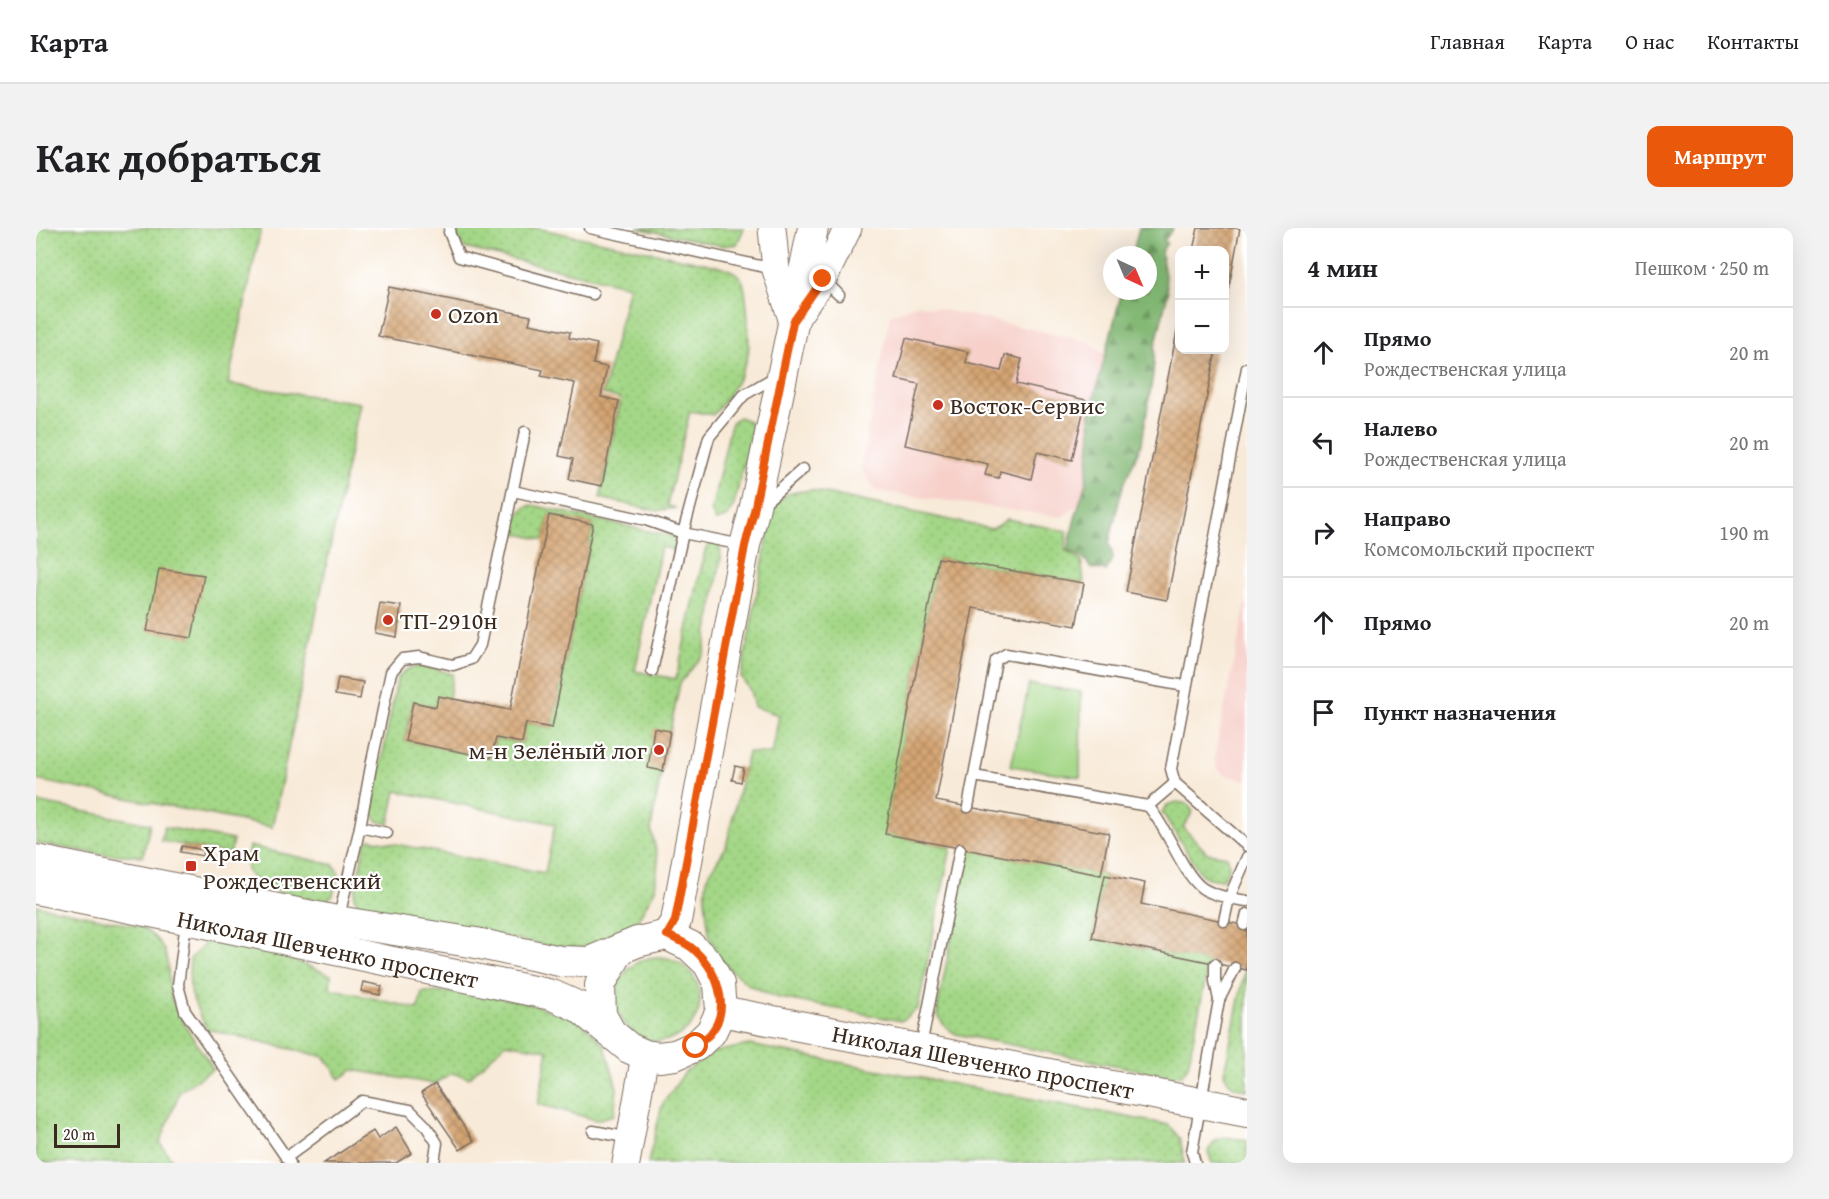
<!DOCTYPE html>
<html lang="ru">
<head>
<meta charset="utf-8">
<style>
  :root { --surface:#fff; --page:#f2f2f2; --text:#202124; --muted:#757577; --line:#e0e0e0; --accent:#ea580c }
  body { margin:0; font-family:"Gentium Book Plus",serif; background:var(--page); color:var(--text) }
  .controls { position:absolute; right:18px; top:18px; display:grid; overflow:hidden; border-radius:12px; box-shadow:0 6px 24px #0002 }
  .controls button { width:54px; height:54px; display:grid; place-items:center; padding:0; border:0; border-bottom:2px solid var(--line); background:var(--surface); color:var(--text); font:30px sans-serif }
  .compass { position:absolute; left:1067px; top:18px; width:54px; height:54px; border-radius:50%; background:var(--surface); box-shadow:0 6px 24px #0002; rotate:136deg }
  .scale { position:absolute; left:18px; bottom:15px; width:66px; box-sizing:border-box; padding-left:6px; border:3px solid #3b2a1e; border-top:0; font-size:16px; line-height:21px; white-space:nowrap; color:#3b2a1e; -webkit-text-stroke:4px #fff; paint-order:stroke }
  .stop { position:absolute; width:18px; height:18px; margin:-14px; border:4px solid #ea580c; border-radius:50%; background:#fff }
  .stop.end { background:#ea580c; border-color:#fff; box-shadow:0 2px 6px #0008 }
  .list { margin:0; padding:0; list-style:none }
  h2 { display:flex; justify-content:space-between; align-items:center; height:78px; margin:0; padding:0 24px; font-size:26px }
  h2 small { font-size:20px; font-weight:400; color:var(--muted) }
  .list li { display:grid; grid-template-columns:39px 1fr auto; gap:18px; align-items:center; box-sizing:border-box; height:90px; padding:0 24px; border-top:2px solid var(--line) }
  .list b { display:block; font-size:22px; white-space:nowrap }
  .list p { margin:0; font-size:20px; white-space:nowrap; color:var(--muted) }
  .list em { font-size:20px; font-style:normal; color:var(--muted) }
  .icon { flex:none; width:33px; height:33px; fill:none; stroke:currentColor; stroke-width:2; stroke-linecap:round; stroke-linejoin:round }
  .map { position:relative; flex:none; width:1211px; height:935px; overflow:hidden; border-radius:12px }
  header { display:flex; align-items:center; gap:36px; box-sizing:border-box; height:84px; padding:0 30px; background:var(--surface); border-bottom:2px solid var(--line) }
  header strong { font-size:28px }
  nav { display:flex; gap:33px; margin-inline-start:auto; font-size:21px }
  .intro { display:flex; align-items:center; justify-content:space-between; box-sizing:border-box; height:144px; padding:0 36px }
  h1 { margin:0; font-size:42px }
  .button { padding:15px 27px; border-radius:12px; background:var(--accent); color:#fff; font-size:21px; font-weight:700 }
  main { display:flex; gap:36px; padding:0 36px }
  aside { flex:1; background:var(--surface); border-radius:12px; box-shadow:0 6px 24px #0002 }
  .map>svg:first-child { display:block }
  .built { fill:#f7d0ca }
  .grass { fill:url(#grass-dots); stroke:#708052; stroke-width:1.5 }
  .forest { fill:url(#forest-firs); stroke:#5f7149; stroke-width:1.5 }
  .green { fill:#a4d787; stroke:#708052; stroke-width:1.5 }
  .building { fill:url(#building-cross-hatch) }
  .lines { fill:none; stroke-linecap:round; stroke-linejoin:round }
  .service-casing { stroke:#7d6d5f; stroke-width:13 }
  .tertiary-casing { stroke:#7d6d5f; stroke-width:29 }
  .secondary-casing { stroke:#7d6d5f; stroke-width:32 }
  .service { stroke:#fff; stroke-width:10 }
  .tertiary { stroke:#fff; stroke-width:27 }
  .secondary { stroke:#fff; stroke-width:30 }
  .route { stroke:#ea580c; stroke-width:8 }
  .poi-dot { fill:#c8321e; stroke:#fff; stroke-width:2 }
  .labels { text-anchor:middle; dominant-baseline:central; stroke-width:4.5; stroke-linejoin:round; paint-order:stroke }
  .poi-label { font-size:24px; fill:#3b2a1e; stroke:#fff; text-anchor:start }
  .street-label { font-size:24px; fill:#3b2a1e; stroke:#fff }
</style>
</head>
<body>
<header>
<strong>Карта</strong>
<nav><a>Главная</a><a>Карта</a><a>О нас</a><a>Контакты</a></nav>
</header>
<div class="intro"><h1>Как добраться</h1><a class="button">Маршрут</a></div>
<main>
<div class="map">
<svg width="1211" height="935" viewBox="0 0 1211 935">
  <defs>
    <pattern id="grass-dots" width="8" height="8" patternUnits="userSpaceOnUse" patternTransform="scale(1.5)"><rect width="8" height="8" fill="#a4d787"/><path d="M2 2h.1M6 6h.1" fill="none" stroke="#8eb974" stroke-width="1.8" stroke-linecap="round"/></pattern>
    <pattern id="forest-firs" width="22" height="20" patternUnits="userSpaceOnUse" patternTransform="scale(1.5)"><rect width="22" height="20" fill="#83b874"/><path d="M5 1l3.5 6h-7zM16 11l3.5 6h-7z" fill="#6c965f"/></pattern>
    <pattern id="building-cross-hatch" width="8" height="8" patternUnits="userSpaceOnUse" patternTransform="scale(1.5)"><rect width="8" height="8" fill="#d5a573"/><path d="M0 0l8 8M0 8l8-8" fill="none" stroke="#ae875e"/></pattern>
  </defs>
  <rect width="100%" height="100%" fill="#fff"/>
  <filter id="ink" filterUnits="userSpaceOnUse"><feTurbulence type="fractalNoise" baseFrequency=".0167" numOctaves="2"/><feDisplacementMap in="SourceGraphic" scale="12" xChannelSelector="R" yChannelSelector="G"/><feConvolveMatrix kernelMatrix="1 2 1 2 8 2 1 2 1" color-interpolation-filters="sRGB"/></filter>
  <filter id="wash" filterUnits="userSpaceOnUse"><feTurbulence type="fractalNoise" baseFrequency=".008" numOctaves="4" result="noise"/><feDisplacementMap in="SourceGraphic" scale="24" xChannelSelector="R" yChannelSelector="G"/><feGaussianBlur stdDeviation="1.35" result="paint"/><feColorMatrix in="noise" values="0 0 0 0 0 0 0 0 0 0 0 0 0 0 0 0 0 1.4 0 .05"/><feComposite in="paint" operator="in"/></filter>
  <g filter="url(#wash)">
    <rect width="100%" height="100%" fill="#f8ead8"/>
    <g class="built">
      <path d="M881,76L1054,114L1074,131L1053,271L1025,289L840,263L825,240L854,87Z"/>
      <path d="M1211,371V552L1189,547L1181,540L1178,530Z"/>
    </g>
    <g class="grass">
      <path d="M0,0H225L192,156L324,175L236,599L0,552Z"/>
      <path d="M422,0H500L687,39C695,42 701,44 706,52C711,61 714,115 712,126C709,144 689,174 677,187L654,183L631,277L639,280L621,283L564,270L585,171L567,166L593,58L429,20L421,8Z"/>
      <path d="M601,0H708L701,16L687,18Z"/>
      <path d="M703,189L715,194V205L698,277L691,289L680,293L675,283L694,200L697,193Z"/>
      <path d="M775,262L956,301L971,291L1031,303L1030,323L1045,332L1048,355L902,330L849,606L915,619L882,780L865,793L739,769L713,757L696,743L681,726L673,706L669,671L671,649L690,619L712,524L736,526L743,487L718,479L714,462L705,449L737,281C750,264 754,264 775,262Z"/>
      <path d="M496,277L639,309L643,312L647,324L625,319L599,443L640,451L669,323L674,313L684,317L685,330L668,426L644,455L620,571L615,601L622,632L619,662L601,693L588,707L554,720L512,718L323,678L318,669L329,615L334,611L509,645L519,596L360,563L353,596L341,593L336,584L361,452C375,429 395,441 417,446L413,470L400,479L377,474L369,513L455,530L460,510L486,515L490,495L516,500L557,296L513,287L508,312L478,305C480,291 481,281 496,277Z"/>
      <path d="M0,574L114,596L107,628L64,626L0,615Z"/>
      <path d="M1141,574L1152,576L1157,584L1147,599L1171,625L1191,628C1195,639 1193,644 1185,652L1172,650L1165,646L1126,584L1131,577Z"/>
      <path d="M128,599L197,612L194,626L125,613Z"/>
      <path d="M213,618L298,637L303,645L297,667L289,674C269,670 225,664 213,646C208,638 212,626 213,618Z"/>
      <path d="M933,622L1069,647L1056,710L1173,734L1152,838L1146,847L1134,848L920,806C910,800 904,795 901,783Z"/>
      <path d="M0,677L105,699C129,714 132,726 133,754C134,760 134,767 136,772C146,796 163,818 177,841L144,863L124,915L138,935H0Z"/>
      <path d="M171,714L189,715L236,724L295,747L294,760L382,781L386,764L440,765L490,775L543,791L569,818L581,860L578,887L560,892L502,876L512,822L470,815L433,850L416,845L399,856L317,842L304,851L289,829L171,801C157,774 151,763 154,731Z"/>
      <circle cx="622" cy="771" r="42"/>
      <path d="M1209,742H1211V862C1199,860 1192,857 1188,845Z"/>
      <path d="M713,817L1133,897L1144,911L1149,935H612L626,877L649,844L678,824Z"/>
      <path d="M1187,909L1211,912V935H1176L1172,923L1178,914Z"/>
    </g>
    <path class="forest" d="M1103,0H1137L1128,13L1131,15L1125,24L1132,65L1119,119L1117,147L1106,214L1086,261L1073,315L1077,329L1070,343L1055,340L1047,329L1032,323L1038,294L1050,254L1055,207L1054,186L1086,63H1112V27H1096Z"/>
    <path class="green" d="M993,456L1045,464L1044,549L975,538Z"/>
    <g id="blocks">
      <g class="building">
        <path d="M1162,0H1204L1190,74L1188,22H1157Z"/>
        <path d="M353,59L495,88L493,96L534,104L533,110L561,116L557,136L571,139L565,169L583,173L566,258L533,251L537,231L523,228L539,155L505,148L507,142L342,108Z"/>
        <path d="M1142,98L1144,122H1180L1131,372L1090,364Z"/>
        <path d="M870,110L932,124L930,135L965,143L969,127L986,131L980,156L1050,172L1036,232L1001,224L995,251L964,243L963,250L949,247L952,236L869,217L883,156L860,151Z"/>
        <path d="M513,287L557,296L516,500L490,495L486,515L460,510L455,530L369,513L377,474L400,479L402,468L474,482Z"/>
        <path d="M902,330L1048,355L1040,398L937,380L900,573L1073,605L1065,647L849,606Z"/>
        <path d="M123,341L168,347L156,410L111,403Z"/>
        <path d="M344,375L365,378L361,409L339,405Z"/>
        <path d="M302,450L327,454L324,471L299,467Z"/>
        <path d="M618,500L634,503L627,543L612,540Z"/>
        <path d="M699,538L708,540L705,554L696,552Z"/>
        <path d="M146,618L168,622L167,628L144,624Z"/>
        <path d="M1069,647L1109,655L1105,676L1211,698V742L1056,710Z"/>
        <path d="M327,754L346,758L344,767L325,763Z"/>
        <path d="M399,856L438,913L424,922L385,865Z"/>
        <path d="M360,899L376,925L360,935H288L337,903L342,911Z"/>
      </g>
    </g>
  </g>
  <g filter="url(#ink)">
    <use href="#blocks" fill-opacity="0" stroke="#7d6d5f" stroke-width="1.5"/>
    <g class="lines">
      <defs>
        <g id="service">
          <path d="M414,0L413,4L423,29L557,66"/>
          <path d="M554,0L738,41"/>
          <path d="M788,52L803,67"/>
          <path d="M1211,140L1135,541L1139,555L1211,618"/>
          <path d="M477,263L610,292L647,305L706,317"/>
          <path d="M728,275L767,241"/>
          <path d="M616,443L647,305L673,209L708,167L742,147"/>
          <path d="M938,548L1112,578C1131,599 1146,645 1166,660C1178,668 1197,671 1211,673"/>
          <path d="M1112,578L1139,555"/>
          <path d="M932,579L960,432L970,426L1149,458"/>
          <path d="M324,599L351,605"/>
          <path d="M302,693L324,599L336,533L355,444L366,431L383,429L417,437L435,431L444,417L489,204"/>
          <path d="M1188,693L1193,670L1211,629"/>
          <path d="M150,694L142,757L149,783L254,935"/>
          <path d="M1208,697L1211,686"/>
          <path d="M1179,736V753L1183,772"/>
          <path d="M885,818L924,621"/>
          <path d="M557,903L594,910"/>
          <path d="M250,930L326,873L374,882L390,898L401,915L398,935"/>
          <path d="M1159,935L1156,924L1183,772L1199,740"/>
        </g>
        <g id="tertiary">
          <path d="M736,0L740,42L757,94"/>
          <path d="M759,91L787,51L812,0"/>
          <path d="M590,935L609,827"/>
        </g>
        <g id="secondary">
          <path d="M0,632L301,693L440,715L524,733L553,734L601,714L631,707L654,718L672,735L683,756L685,783L675,804L660,818L639,827L623,829L609,827L593,820L575,805L565,787L564,757L583,723"/>
          <path id="s1" d="M0,661L150,691L516,767L543,779L575,805"/>
          <path d="M631,707L640,693L709,317L718,283L777,0"/>
          <path id="s2" d="M685,783L1211,884"/>
        </g>
      </defs>
      <use href="#service" class="service-casing"/>
      <use href="#tertiary" class="tertiary-casing"/>
      <use href="#secondary" class="secondary-casing"/>
      <use href="#service" class="service"/>
      <use href="#tertiary" class="tertiary"/>
      <use href="#secondary" class="secondary"/>
    </g>
  </g>
  <g class="lines" filter="url(#ink)">
    <path class="route" d="M660,818C664,814 670,810 674,806C697,779 680,740 656,720C649,714 639,711 631,707L639,693L709,318L718,283L757,94L787,51"/>
  </g>
  <g class="poi-dot">
    <circle cx="400" cy="86" r="6"/>
    <circle cx="902" cy="177" r="6"/>
    <circle cx="352" cy="392" r="6"/>
    <circle cx="623" cy="522" r="6"/>
    <rect x="149" y="632" width="12" height="12" rx="3"/>
  </g>
  <g class="labels">
    <g class="poi-label">
      <text x="412" y="86">Ozon</text>
      <text x="914" y="177">Восток-Сервис</text>
      <text x="364" y="392">ТП-2910н</text>
      <text x="611" y="522" text-anchor="end">м-н Зелёный лог</text>
      <text x="167" y="624">Храм<tspan x="167" dy="28">Рождественский</tspan></text>
    </g>
    <g class="street-label">
      <text stroke="none"><textPath href="#s1" startOffset="298">Николая Шевченко проспект</textPath></text>
      <text stroke="none"><textPath href="#s2" startOffset="267">Николая Шевченко проспект</textPath></text>
    </g>
  </g>
</svg>
<div class="controls">
<button>+</button>
<button>−</button>
</div>
<svg class="compass" viewBox="-18 -18 36 36"><path d="M0-13l5 13h-10z" fill="#e53935"/><path d="M0 13l5-13h-10z" fill="#757577"/></svg>
<div class="scale">20 m</div>
<div class="stop" style="left:660px;top:818px"></div>
<div class="stop end" style="left:787px;top:51px"></div>
</div>
<aside>
<h2>4 мин<small>Пешком · 250 m</small></h2>
<ul class="list">
<li><svg class="icon" aria-label="ahead" viewBox="0 0 24 24"><path d="M12 20V5M6 11l6-6 6 6"/></svg><div><b>Прямо</b><p>Рождественская улица</p></div><em>20 m</em></li>
<li><svg class="icon" aria-label="left" viewBox="0 0 24 24"><path d="M17 20v-9H6M10 6l-5 5 5 5"/></svg><div><b>Налево</b><p>Рождественская улица</p></div><em>20 m</em></li>
<li><svg class="icon" aria-label="right" viewBox="0 0 24 24"><path d="M7 20v-9h11M14 6l5 5-5 5"/></svg><div><b>Направо</b><p>Комсомольский проспект</p></div><em>190 m</em></li>
<li><svg class="icon" aria-label="ahead" viewBox="0 0 24 24"><path d="M12 20V5M6 11l6-6 6 6"/></svg><div><b>Прямо</b></div><em>20 m</em></li>
<li><svg class="icon" aria-label="arrive" viewBox="0 0 24 24"><path d="M6 21V4h12l-3 4 3 4H6"/></svg><div><b>Пункт назначения</b></div></li>
</ul>
</aside>
</main>
</body>
</html>
